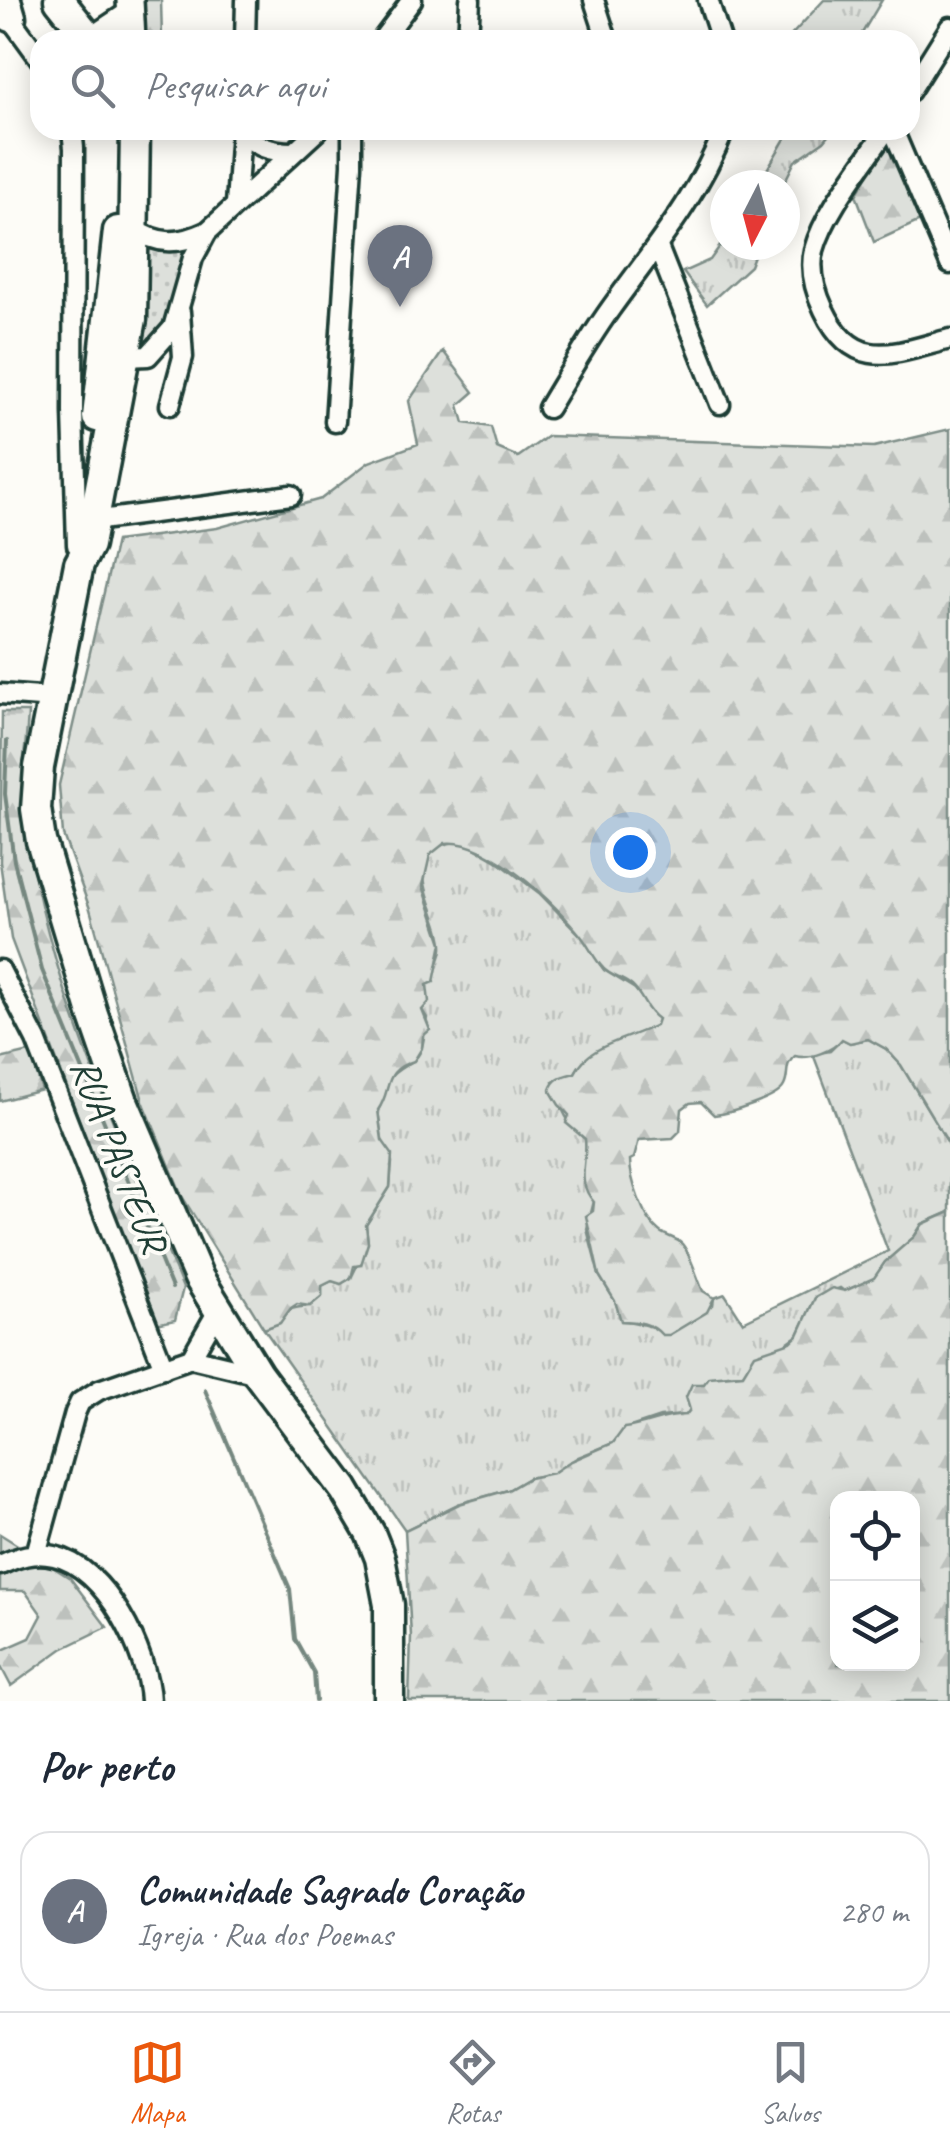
<!DOCTYPE html>
<html lang="pt">
<head>
<meta charset="utf-8">
<style>
  :root { --surface:#fff; --page:#f6f6f7; --text:#1f2937; --muted:#747a83; --line:#e0e1e3; --accent:#ea580c }
  body { margin:0; font-family:Caveat,sans-serif; background:var(--page); color:var(--text) }
  .controls { position:absolute; right:30px; bottom:30px; display:grid; overflow:hidden; border-radius:20px; box-shadow:0 5px 25px #0003 }
  .controls button { width:90px; height:90px; display:grid; place-items:center; padding:0; border:0; border-bottom:2px solid var(--line); background:var(--surface); color:var(--text); font:50px sans-serif }
  .compass { position:absolute; left:710px; top:170px; width:90px; height:90px; border-radius:50%; background:var(--surface); box-shadow:0 5px 25px #0003; rotate:186deg }
  .you { position:absolute; left:630px; top:852px; width:35px; height:35px; margin:-25px; border:8px solid #fff; border-radius:50%; background:#1a73e8; box-shadow:0 0 0 15px #1a73e833 }
  .badge { display:grid; place-items:center; width:65px; height:65px; border-radius:50%; background:var(--accent); color:#fff; font-size:32px; font-weight:700 }
  .pin { position:absolute; translate:-50% -82px; filter:drop-shadow(0 2px 5px #0008) }
  .pin::after { content:''; position:absolute; top:52px; width:35px; height:30px; background:inherit; clip-path:polygon(0 0,100% 0,50% 100%) }
  .list { margin:0; padding:0; list-style:none }
  h2 { display:flex; justify-content:space-between; align-items:center; height:130px; margin:0; padding:0 40px; font-size:42px }
  h2 small { font-size:32px; font-weight:400; color:var(--muted) }
  .list li { display:grid; grid-template-columns:65px 1fr auto; gap:30px; align-items:center; box-sizing:border-box; height:160px; margin:0 20px 20px; padding:0 20px; border:2px solid var(--line); border-radius:30px }
  .list b { display:block; font-size:38px; white-space:nowrap }
  .list p { margin:0; font-size:32px; white-space:nowrap; color:var(--muted) }
  .list em { font-size:32px; font-style:normal; color:var(--muted) }
  .icon { flex:none; width:55px; height:55px; fill:none; stroke:currentColor; stroke-width:2; stroke-linecap:round; stroke-linejoin:round }
  .map { position:relative; flex:none; width:950px; height:1701px; overflow:hidden }
  .search { position:absolute; background:var(--surface); box-shadow:0 5px 25px #0003; left:30px; right:30px; top:30px; height:110px; display:flex; align-items:center; gap:25px; box-sizing:border-box; padding:0 35px; border-radius:30px; color:var(--muted); font-size:38px }
  .sheet { height:310px; background:var(--surface) }
  nav { display:flex; justify-content:space-around; align-items:center; box-sizing:border-box; height:140px; border-top:2px solid var(--line); background:var(--surface); font-size:28px; color:var(--muted) }
  nav a { display:grid; justify-items:center; gap:5px }
  nav .on { color:var(--accent) }
  .map>svg:first-child { display:block }
  .grass { fill:url(#grass-tufts); stroke:#7e8e88; stroke-width:2.5 }
  .forest { fill:url(#forest-firs); stroke:#7e8e88; stroke-width:2.5; fill-rule:evenodd }
  .park { fill:url(#park-dots); stroke:#7e8e88; stroke-width:2.5 }
  .lines { fill:none; stroke-linecap:round; stroke-linejoin:round }
  .stream { stroke:#75877f; stroke-width:4 }
  .minor-casing { stroke:#1f3d34; stroke-width:25 }
  .secondary-casing { stroke:#1f3d34; stroke-width:32 }
  .trunk-casing { stroke:#1f3d34; stroke-width:35 }
  .minor { stroke:#fdfcf7; stroke-width:18 }
  .secondary { stroke:#fdfcf7; stroke-width:25 }
  .trunk { stroke:#fdfcf7; stroke-width:28 }
  .labels { text-anchor:middle; dominant-baseline:central; stroke-width:8; stroke-linejoin:round; paint-order:stroke }
  .street-label { font-size:40px; fill:#1f3d34; stroke:#fdfcf7 }
</style>
</head>
<body>
<div class="map">
<svg width="950" height="1701" viewBox="0 0 950 1701">
  <defs>
    <pattern id="grass-tufts" width="24" height="20" patternUnits="userSpaceOnUse" patternTransform="scale(2.5)"><rect width="24" height="20" fill="#dde0db"/><path d="M3 7l-1-3M5 7V3M7 7l1-3M15 17l-1-3M17 17v-4M19 17l1-3" fill="none" stroke="#bdc1bd"/></pattern>
    <pattern id="forest-firs" width="22" height="20" patternUnits="userSpaceOnUse" patternTransform="scale(2.5)"><rect width="22" height="20" fill="#dde0db"/><path d="M5 1l3.5 6h-7zM16 11l3.5 6h-7z" fill="#bdc1bd"/></pattern>
    <pattern id="park-dots" width="8" height="8" patternUnits="userSpaceOnUse" patternTransform="scale(2.5)"><rect width="8" height="8" fill="#dde0db"/><path d="M2 2h.1M6 6h.1" fill="none" stroke="#bdc1bd" stroke-width="1.8" stroke-linecap="round"/></pattern>
  </defs>
  <rect width="100%" height="100%" fill="#fdfcf7"/>
  <filter id="ink" filterUnits="userSpaceOnUse"><feTurbulence type="fractalNoise" baseFrequency=".01" numOctaves="2"/><feDisplacementMap in="SourceGraphic" scale="20" xChannelSelector="R" yChannelSelector="G"/><feConvolveMatrix kernelMatrix="1 2 1 2 8 2 1 2 1" color-interpolation-filters="sRGB"/></filter>
  <g filter="url(#ink)">
    <g class="grass">
      <path d="M824,0H882L858,40H787Z"/>
      <path d="M790,130H833L824,141L795,161L783,185H758Z"/>
      <path d="M725,239V245H758L750,266L707,305L683,272L710,260Z"/>
      <path d="M456,842L469,845L497,861L539,893L583,938L604,970L635,989L658,1019L657,1025C635,1036 584,1052 575,1073L553,1082C558,1103 568,1126 585,1139L594,1201L587,1229L599,1275L615,1301L622,1321C634,1321 642,1325 653,1327C674,1331 696,1316 713,1305L714,1298L725,1294L743,1322L888,1251L813,1054L830,1051L842,1039L850,1043L868,1039L886,1049L901,1065L950,1146V1212L922,1224L914,1237L885,1262L874,1279L844,1291L840,1288L815,1298L798,1335L777,1350L760,1352L743,1374C700,1375 708,1386 686,1415L660,1417L630,1427L613,1443L578,1457L553,1473L529,1478L508,1490L458,1504L405,1530L264,1329L280,1323C287,1306 294,1308 310,1306L322,1296V1286L332,1281L341,1284L351,1278L368,1243L366,1225L390,1187L392,1162L382,1140L378,1110C385,1100 381,1089 389,1079C396,1069 407,1066 415,1059C425,1050 424,1030 427,1018L422,1010C424,1002 424,993 427,986C431,974 441,962 442,949C445,918 391,850 456,842Z"/>
    </g>
    <g class="forest">
      <path d="M135,0H161L162,40H138Z"/>
      <path d="M888,141L920,221L874,242L856,195Z"/>
      <path d="M443,351L474,392L459,405L464,423L491,427L497,448L518,457L548,436L874,447L950,429V1146L901,1065L886,1049L868,1039L850,1043L842,1039C834,1050 810,1060 795,1056C783,1066 790,1074 784,1086C778,1099 728,1114 714,1115L701,1102L690,1103L682,1109L680,1131L673,1138L639,1140L634,1158L630,1160C630,1180 643,1218 659,1231C666,1237 680,1238 685,1248C692,1260 697,1277 703,1291L714,1298L707,1312L669,1335H662C652,1323 637,1321 621,1321L615,1301L599,1275L586,1216L593,1211L594,1202C575,1181 588,1162 585,1139L566,1123L569,1115L559,1105L550,1090C554,1077 563,1076 575,1073C588,1044 630,1039 656,1025L658,1019C646,1011 644,999 635,989C627,979 611,977 603,968C594,959 589,946 581,936C556,904 488,838 445,843L430,855L423,886L442,943L434,982L427,985L429,1002L422,1010L430,1030L423,1036L422,1048L414,1061C381,1071 393,1089 378,1110L382,1140L392,1154L390,1187L366,1225L368,1243L361,1265L354,1266L351,1278L341,1284L332,1281L322,1286V1296L310,1306L297,1304L291,1308L280,1323L264,1329L183,1198L143,1101L90,909L63,835L59,785L116,541L217,528L321,499L369,462L418,444L409,401Z"/>
      <path d="M2,712H28C27,741 20,774 23,803C42,972 118,1133 183,1288L175,1320L156,1324L11,939L0,862Z"/>
      <path d="M30,1052L42,1090L0,1101V1059Z"/>
      <path d="M950,1212V1701H409L411,1636L405,1530L459,1504L508,1490L529,1478L553,1473L569,1462L613,1443L624,1428C646,1426 663,1415 686,1415L690,1410L686,1397L692,1384H704L709,1377L743,1374L755,1354L791,1342L798,1335L815,1298L832,1288L845,1291L874,1278L885,1262L914,1237L923,1224ZM838,1498H912V1664H838Z"/>
      <path d="M0,1534L70,1578L107,1627L62,1649L11,1686L0,1665V1651L30,1638L42,1615L25,1591H0Z"/>
    </g>
    <path class="park" d="M207,232L160,345L126,357L147,238Z"/>
    <g class="lines">
      <g class="stream">
        <path d="M7,741L5,794L14,861L42,970L172,1288"/>
        <path d="M205,1390L290,1589L295,1639L314,1673L316,1701"/>
      </g>
      <defs>
        <g id="minor">
          <path d="M594,0L607,40"/>
          <path d="M708,0L721,40"/>
          <path d="M5,11L40,59"/>
          <path d="M245,40L246,0"/>
          <path d="M382,40L412,0"/>
          <path d="M468,40L470,0"/>
          <path d="M910,91L950,27"/>
          <path d="M72,130L74,148L73,412L77,545"/>
          <path d="M886,130C863,165 825,210 814,250C809,271 815,291 824,310C854,374 895,353 950,339"/>
          <path d="M893,130L950,264"/>
          <path d="M241,131C256,147 271,152 293,152"/>
          <path d="M236,204L241,130"/>
          <path d="M134,228C158,246 180,244 206,232"/>
          <path d="M658,247L720,404"/>
          <path d="M126,357L148,356L173,328L193,258L207,232L318,130"/>
          <path d="M170,405L183,357L180,312"/>
          <path d="M548,408C568,375 588,340 611,308C652,251 698,197 724,130"/>
          <path d="M335,422L352,165V130"/>
          <path d="M93,521L291,495"/>
          <path d="M0,694L53,698"/>
          <path d="M0,970L36,1040L164,1368"/>
          <path d="M191,1358L219,1309"/>
          <path d="M36,1554L75,1413L80,1402L99,1390L191,1358L258,1374"/>
          <path d="M0,1565C18,1557 33,1551 54,1556C106,1567 148,1653 150,1701"/>
        </g>
        <g id="secondary">
          <path d="M130,0L132,40"/>
          <path d="M103,33L130,15"/>
        </g>
        <g id="trunk">
          <path d="M6,0L11,17"/>
          <path d="M59,0L91,40"/>
          <path d="M135,130L132,319L89,545L79,564L39,767L36,809L41,841L93,1014L123,1101L199,1278L258,1374L344,1489L370,1533L380,1558L389,1605V1701"/>
          <path d="M97,417L118,231"/>
        </g>
      </defs>
      <use href="#minor" class="minor-casing"/>
      <use href="#secondary" class="secondary-casing"/>
      <use href="#trunk" class="trunk-casing"/>
      <use href="#minor" class="minor"/>
      <use href="#secondary" class="secondary"/>
      <use href="#trunk" class="trunk"/>
    </g>
  </g>
  <g class="labels">
    <g class="street-label">
      <text transform="translate(119 1155) rotate(69)">RUA PASTEUR</text>
    </g>
  </g>
</svg>
<div class="controls">
<button><svg class="icon" aria-label="locate" viewBox="0 0 24 24"><circle cx="12" cy="12" r="6"/><path d="M12 2v4M12 18v4M2 12h4M18 12h4"/></svg></button>
<button><svg class="icon" aria-label="layers" viewBox="0 0 24 24"><path d="M12 4l9 5-9 5-9-5zM3 14l9 5 9-5"/></svg></button>
</div>
<svg class="compass" viewBox="-18 -18 36 36"><path d="M0-13l5 13h-10z" fill="#e53935"/><path d="M0 13l5-13h-10z" fill="#747a83"/></svg>
<div class="you"></div>
<div class="pin badge" style="left:400px;top:307px;background:#6b7280">A</div>
<div class="search"><svg class="icon" aria-label="search" viewBox="0 0 24 24"><circle cx="10" cy="10" r="6"/><path d="M15 15l6 6"/></svg>Pesquisar aqui</div>
</div>
<section class="sheet">
<h2>Por perto<small></small></h2>
<ul class="list">
<li><span class="badge" style="background:#6b7280">A</span><div><b>Comunidade Sagrado Coração</b><p>Igreja · Rua dos Poemas</p></div><em>280 m</em></li>
</ul>
</section>
<nav>
<a class="on"><svg class="icon" aria-label="map" viewBox="0 0 24 24"><path d="M3 6l6-2 6 2 6-2v14l-6 2-6-2-6 2zM9 4v14M15 6v14"/></svg>Mapa</a>
<a><svg class="icon" aria-label="directions" viewBox="0 0 24 24"><path d="M12 3l9 9-9 9-9-9zM9 14v-3h6M13 9l2 2-2 2"/></svg>Rotas</a>
<a><svg class="icon" aria-label="saved" viewBox="0 0 24 24"><path d="M7 4h10v16l-5-4-5 4z"/></svg>Salvos</a>
</nav>
</body>
</html>
